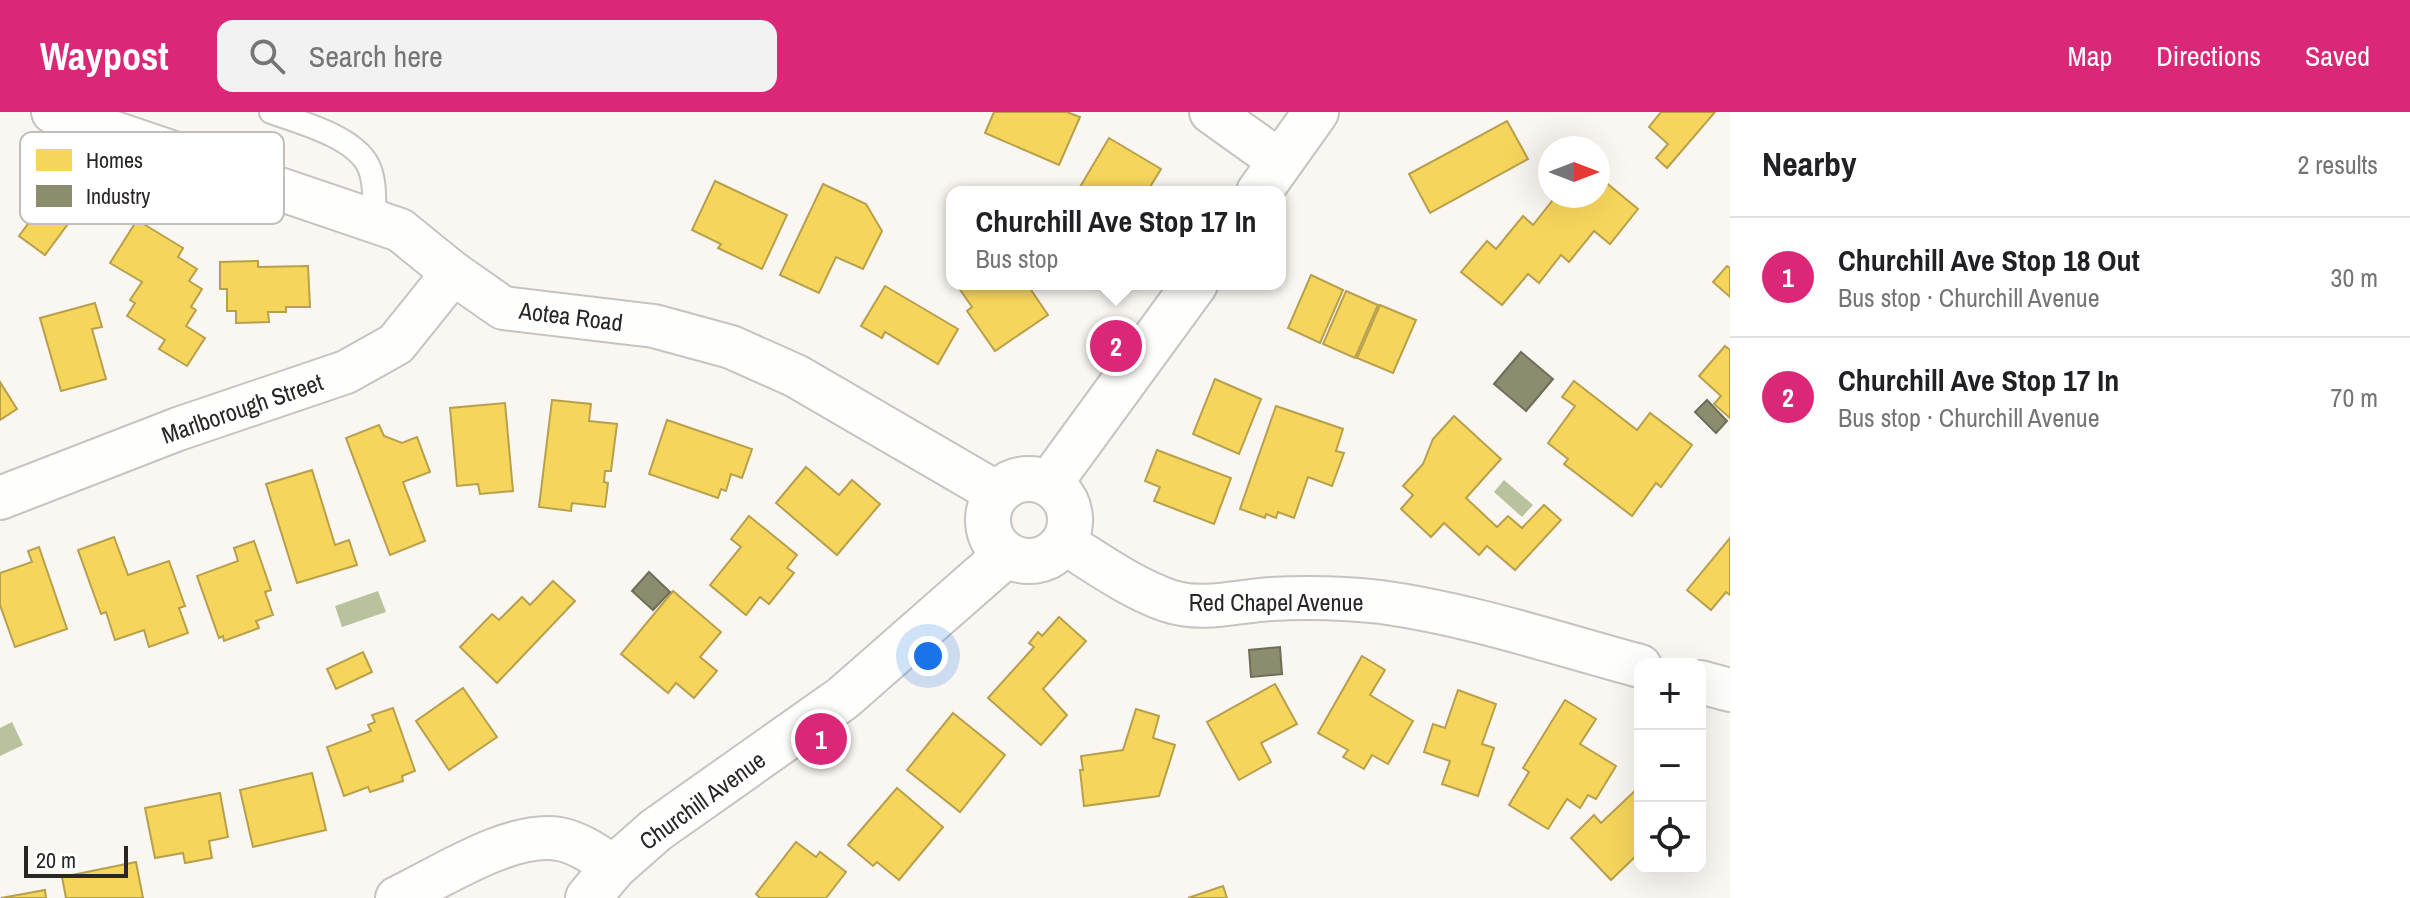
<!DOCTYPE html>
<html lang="en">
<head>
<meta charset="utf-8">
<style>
  :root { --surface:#fff; --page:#f2f2f2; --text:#202124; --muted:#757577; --line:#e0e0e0; --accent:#db2777 }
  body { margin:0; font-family:"Archivo Narrow",sans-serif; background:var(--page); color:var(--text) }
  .controls { position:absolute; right:24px; bottom:24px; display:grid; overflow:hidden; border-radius:16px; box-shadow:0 8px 32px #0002 }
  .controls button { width:72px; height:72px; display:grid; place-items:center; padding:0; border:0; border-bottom:2px solid var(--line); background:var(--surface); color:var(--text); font:40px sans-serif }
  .compass { position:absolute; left:1538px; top:24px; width:72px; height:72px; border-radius:50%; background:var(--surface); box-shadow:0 8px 32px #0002; rotate:90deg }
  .scale { position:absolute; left:24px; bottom:20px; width:104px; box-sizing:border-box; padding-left:8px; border:4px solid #292624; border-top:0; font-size:22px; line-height:28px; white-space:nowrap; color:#292624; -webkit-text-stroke:6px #fff; paint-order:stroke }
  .you { position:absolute; left:928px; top:544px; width:28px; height:28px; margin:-20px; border:6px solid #fff; border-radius:50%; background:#1a73e8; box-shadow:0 0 0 12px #1a73e833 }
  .badge { display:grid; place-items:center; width:52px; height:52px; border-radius:50%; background:var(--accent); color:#fff; font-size:26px; font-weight:700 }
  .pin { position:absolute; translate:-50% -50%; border:4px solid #fff; box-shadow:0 2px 8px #0006 }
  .popup { position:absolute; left:946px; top:74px; width:340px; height:104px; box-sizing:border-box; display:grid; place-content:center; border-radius:16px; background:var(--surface); filter:drop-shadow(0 2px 6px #0005); font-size:26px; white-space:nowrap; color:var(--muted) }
  .popup b { font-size:30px; color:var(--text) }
  .popup::after { content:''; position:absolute; left:50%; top:100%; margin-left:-16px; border:16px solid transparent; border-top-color:var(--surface) }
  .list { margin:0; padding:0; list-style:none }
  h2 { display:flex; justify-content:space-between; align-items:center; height:104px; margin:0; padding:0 32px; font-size:34px }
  h2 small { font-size:26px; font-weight:400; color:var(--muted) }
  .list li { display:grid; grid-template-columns:52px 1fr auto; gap:24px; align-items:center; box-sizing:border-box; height:120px; padding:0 32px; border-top:2px solid var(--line) }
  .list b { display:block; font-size:30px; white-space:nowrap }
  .list p { margin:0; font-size:26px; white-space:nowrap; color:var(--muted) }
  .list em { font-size:26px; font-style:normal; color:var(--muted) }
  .icon { flex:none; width:44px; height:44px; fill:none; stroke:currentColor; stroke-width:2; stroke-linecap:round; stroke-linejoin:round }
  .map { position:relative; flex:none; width:1730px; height:786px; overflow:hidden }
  header { display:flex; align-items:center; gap:48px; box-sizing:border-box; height:112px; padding:0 40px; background:var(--accent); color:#fff }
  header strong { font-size:38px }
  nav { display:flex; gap:44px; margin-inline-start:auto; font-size:28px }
  .search { width:560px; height:72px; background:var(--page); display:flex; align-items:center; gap:20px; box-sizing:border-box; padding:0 28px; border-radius:16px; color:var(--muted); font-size:30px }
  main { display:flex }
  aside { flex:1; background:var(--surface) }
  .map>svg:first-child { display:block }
  .water { fill:#b8c39d }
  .homes { fill:#f6d55c; stroke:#b8a04b; stroke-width:2 }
  .industry { fill:#8c8c6e; stroke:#6e6d58; stroke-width:2 }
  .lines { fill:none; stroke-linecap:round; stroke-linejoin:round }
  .service-casing { stroke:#c6c3c0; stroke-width:26 }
  .minor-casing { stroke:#c6c3c0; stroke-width:46 }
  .tertiary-casing { stroke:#c6c3c0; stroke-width:48 }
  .service { stroke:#fefefd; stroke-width:22 }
  .minor { stroke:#fefefd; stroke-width:42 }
  .tertiary { stroke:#fefefd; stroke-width:44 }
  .labels { text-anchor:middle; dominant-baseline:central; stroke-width:8; stroke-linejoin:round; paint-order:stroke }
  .street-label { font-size:24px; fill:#292624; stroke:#fff }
  .key { fill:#fff; stroke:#bfbebd; stroke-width:2 }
  .key-label { font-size:22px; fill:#292624 }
</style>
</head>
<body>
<header>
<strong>Waypost</strong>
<div class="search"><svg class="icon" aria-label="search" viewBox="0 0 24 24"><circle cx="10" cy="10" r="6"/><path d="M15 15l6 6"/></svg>Search here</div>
<nav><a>Map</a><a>Directions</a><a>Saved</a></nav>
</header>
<main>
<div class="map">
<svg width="1730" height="786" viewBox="0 0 1730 786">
  <rect width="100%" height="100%" fill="#faf6f2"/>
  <g class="water">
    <path d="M1504,368L1533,393L1522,405L1494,380Z"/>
    <path d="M378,479L386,500L342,515L335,494Z"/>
    <path d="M12,610L23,633L0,644V616Z"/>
  </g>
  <g class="homes">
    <path d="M994,0H1067L1080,5L1059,53L985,21Z"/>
    <path d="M1661,0H1715L1667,56L1656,46L1668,32L1649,15Z"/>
    <path d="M1507,9L1528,47L1430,101L1409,62Z"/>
    <path d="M1109,26L1161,57L1147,80H1077Z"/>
    <path d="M1598,64L1638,97L1610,132L1594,119L1569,150L1561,143L1539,171L1528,162L1502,193L1461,160L1487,129L1496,137L1523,104L1533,113L1556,84H1561L1569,91L1575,84H1598Z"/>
    <path d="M715,69L787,103L762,157L718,136L721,132L692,118Z"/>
    <path d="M823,72L866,92L882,119L863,157L836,145L819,181L780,163Z"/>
    <path d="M56,74L82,93L45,143L19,124Z"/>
    <path d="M137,108L183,136L178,145L197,157L189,169L202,177L191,195L196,198L186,214L205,226L187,254L159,237L165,228L127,204L135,191L130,188L142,170L110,151Z"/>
    <path d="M258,149V155L308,154L310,195H286V200H268L269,210L236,211V199H227V177H220V150Z"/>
    <path d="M1727,154L1730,156V185L1713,170Z"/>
    <path d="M1311,163L1343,178L1320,231L1288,216Z"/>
    <path d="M956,172H1027L1048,203L995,239L967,199L972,195Z"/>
    <path d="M885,174L958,217L938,252L885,220L882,226L861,214Z"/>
    <path d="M1346,179L1378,193L1355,246L1323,232Z"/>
    <path d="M95,191L102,215L92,217L106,267L61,279L40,206Z"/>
    <path d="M1380,193L1416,208L1393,261L1357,246Z"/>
    <path d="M1725,234L1730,238V306L1714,292L1721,284L1699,264Z"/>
    <path d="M1215,267L1261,287L1239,342L1193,322Z"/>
    <path d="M1574,269L1637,318L1650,301L1692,333L1661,375L1656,371L1632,404L1564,352L1568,347L1548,331L1575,294L1562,285Z"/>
    <path d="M0,270L17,297L0,308Z"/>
    <path d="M552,288L591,292L589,309L617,312L611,359H605L604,370L608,371L605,395L572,391L571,399L539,395Z"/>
    <path d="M505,291L513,379L480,382L478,372L457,374L450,296Z"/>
    <path d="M1276,294L1343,317L1336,339L1344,341L1332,374L1308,365L1294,406L1278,400L1276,406L1266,402L1265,406L1240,397Z"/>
    <path d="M1454,304L1501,347L1466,386L1497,415L1508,404L1522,416L1544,393L1561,408L1515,458L1487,434L1479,443L1444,411L1431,425L1401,397L1413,383L1403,374L1423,352L1433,327Z"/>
    <path d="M667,308L752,337L742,366L731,362L726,379L721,377L718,386L649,362Z"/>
    <path d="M379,313L384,324L402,331L417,325L430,360L403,370L425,429L390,443L346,326Z"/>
    <path d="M1157,338L1231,366L1214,412L1154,389L1160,375L1145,369Z"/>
    <path d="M806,355L839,383L852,368L880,392L837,443L776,391Z"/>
    <path d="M312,358L335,433L349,428L357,453L297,471L266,372Z"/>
    <path d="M749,404L797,443L787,456L794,461L769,492L760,485L746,503L710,473L741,435L731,427Z"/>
    <path d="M114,425L128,463L169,449L185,494L179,496L188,521L149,535L144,518L115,528L106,500L101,502L78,438Z"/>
    <path d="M1730,426V483L1726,480L1711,498L1687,478Z"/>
    <path d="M254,429L271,478L265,480L273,503L256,509L259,516L224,529L223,524L219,526L197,464L238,449L234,436Z"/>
    <path d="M39,435L67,517L15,535L0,493V461L32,450L28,439Z"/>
    <path d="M553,469L575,489L497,571L460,535L492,502L499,508L522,485L530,493Z"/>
    <path d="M673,479L721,520L700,545L717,559L694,586L676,571L668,581L621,542Z"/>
    <path d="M1059,505L1086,529L1043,577L1067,603L1041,633L988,586L1034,535L1029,531L1038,520L1042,524Z"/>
    <path d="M363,540L372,560L336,577L327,557Z"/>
    <path d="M1362,544L1385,558L1370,583L1413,609L1388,652L1372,643L1364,657L1343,645L1348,638L1318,621Z"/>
    <path d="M1275,572L1297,612L1261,631L1271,650L1239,668L1207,610Z"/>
    <path d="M463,576L497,625L449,658L416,609Z"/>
    <path d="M1458,578L1496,592L1482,632L1494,636L1478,684L1442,672L1450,649L1424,640L1433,612L1445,616Z"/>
    <path d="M1565,588L1596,607L1580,632L1616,654L1596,687L1588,683L1580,696L1567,687L1548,717L1509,693L1529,660L1523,656Z"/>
    <path d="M393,596L415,659L402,664L403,669L370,680L368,675L344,684L327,635L371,619L368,613L375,610L372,603Z"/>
    <path d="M1136,597L1159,604L1153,626L1175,633L1159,684L1084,694L1080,658H1083L1081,644L1123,638Z"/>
    <path d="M953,601L1005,643L960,700L907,658Z"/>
    <path d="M312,661L326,718L253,735L240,678Z"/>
    <path d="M1640,674V740L1611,768L1571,726L1594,703L1601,711Z"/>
    <path d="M897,676L943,715L899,768L877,750L873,754L848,733Z"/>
    <path d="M220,681L228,725L209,729L212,746L185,751L183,741L155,746L145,696Z"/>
    <path d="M796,730L816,745L820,740L846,760L826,786H760L756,782Z"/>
    <path d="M136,750L143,786H66L62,765Z"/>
    <path d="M1223,774L1227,786H1188Z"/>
    <path d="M45,778L46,786H1Z"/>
  </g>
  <g class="industry">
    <path d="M1521,240L1553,267L1526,299L1494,272Z"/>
    <path d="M1707,288L1727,309L1716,321L1695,300Z"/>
    <path d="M649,460L670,480L653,498L632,479Z"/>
    <path d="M1280,535L1282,562L1251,565L1249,538Z"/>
  </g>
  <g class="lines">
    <defs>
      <path id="service" d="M271,0C299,10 353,24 368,53C376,69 374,92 374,109"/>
      <g id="minor">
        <path d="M53,0L400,118L453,161L503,196L654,214L731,235L796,264L997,381"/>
        <path d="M1211,0L1281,50"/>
        <path d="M0,386L178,317L346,260L396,232L453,161"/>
        <path d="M1063,430C1097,451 1131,476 1169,489C1203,500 1237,489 1271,487C1307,485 1345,486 1381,490C1468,502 1555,531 1640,554"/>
        <path d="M1700,570L1730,578"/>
        <path d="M397,786C441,765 510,719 559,727C580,731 597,744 614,755"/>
      </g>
      <g id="tertiary">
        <path d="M1259,80L1316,0"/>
        <circle cx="1029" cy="408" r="41"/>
        <path d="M1049,372L1195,172"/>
        <path d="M588,786L614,755L656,718L843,586L1006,443"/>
      </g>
    </defs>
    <use href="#service" class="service-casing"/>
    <use href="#minor" class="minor-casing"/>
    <use href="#tertiary" class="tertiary-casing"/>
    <use href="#service" class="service"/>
    <use href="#minor" class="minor"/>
    <use href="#tertiary" class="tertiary"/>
  </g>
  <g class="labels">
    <g class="street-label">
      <text transform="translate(571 204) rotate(7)">Aotea Road</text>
      <text transform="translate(242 296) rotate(-19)">Marlborough Street</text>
      <text x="1276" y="490">Red Chapel Avenue</text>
      <text transform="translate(702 688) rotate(-36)">Churchill Avenue</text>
    </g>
  </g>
  <rect x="20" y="20" width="264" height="92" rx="12" class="key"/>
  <rect x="36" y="37" width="36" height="22" fill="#f6d55c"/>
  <rect x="36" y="73" width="36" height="22" fill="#8c8c6e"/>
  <g class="key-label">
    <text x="86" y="56">Homes</text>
    <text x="86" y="92">Industry</text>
  </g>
</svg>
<div class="controls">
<button>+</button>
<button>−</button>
<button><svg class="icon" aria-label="locate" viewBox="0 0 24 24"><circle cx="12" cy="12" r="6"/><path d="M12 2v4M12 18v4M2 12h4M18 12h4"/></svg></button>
</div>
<svg class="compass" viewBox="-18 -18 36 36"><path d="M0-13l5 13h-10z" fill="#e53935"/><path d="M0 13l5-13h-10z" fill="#757577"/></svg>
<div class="scale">20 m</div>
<div class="you"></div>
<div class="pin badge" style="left:821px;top:627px">1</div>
<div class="pin badge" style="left:1116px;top:234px">2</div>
<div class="popup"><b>Churchill Ave Stop 17 In</b>Bus stop</div>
</div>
<aside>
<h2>Nearby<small>2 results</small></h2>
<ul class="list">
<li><span class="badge">1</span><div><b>Churchill Ave Stop 18 Out</b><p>Bus stop · Churchill Avenue</p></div><em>30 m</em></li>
<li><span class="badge">2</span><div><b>Churchill Ave Stop 17 In</b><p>Bus stop · Churchill Avenue</p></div><em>70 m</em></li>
</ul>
</aside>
</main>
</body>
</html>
